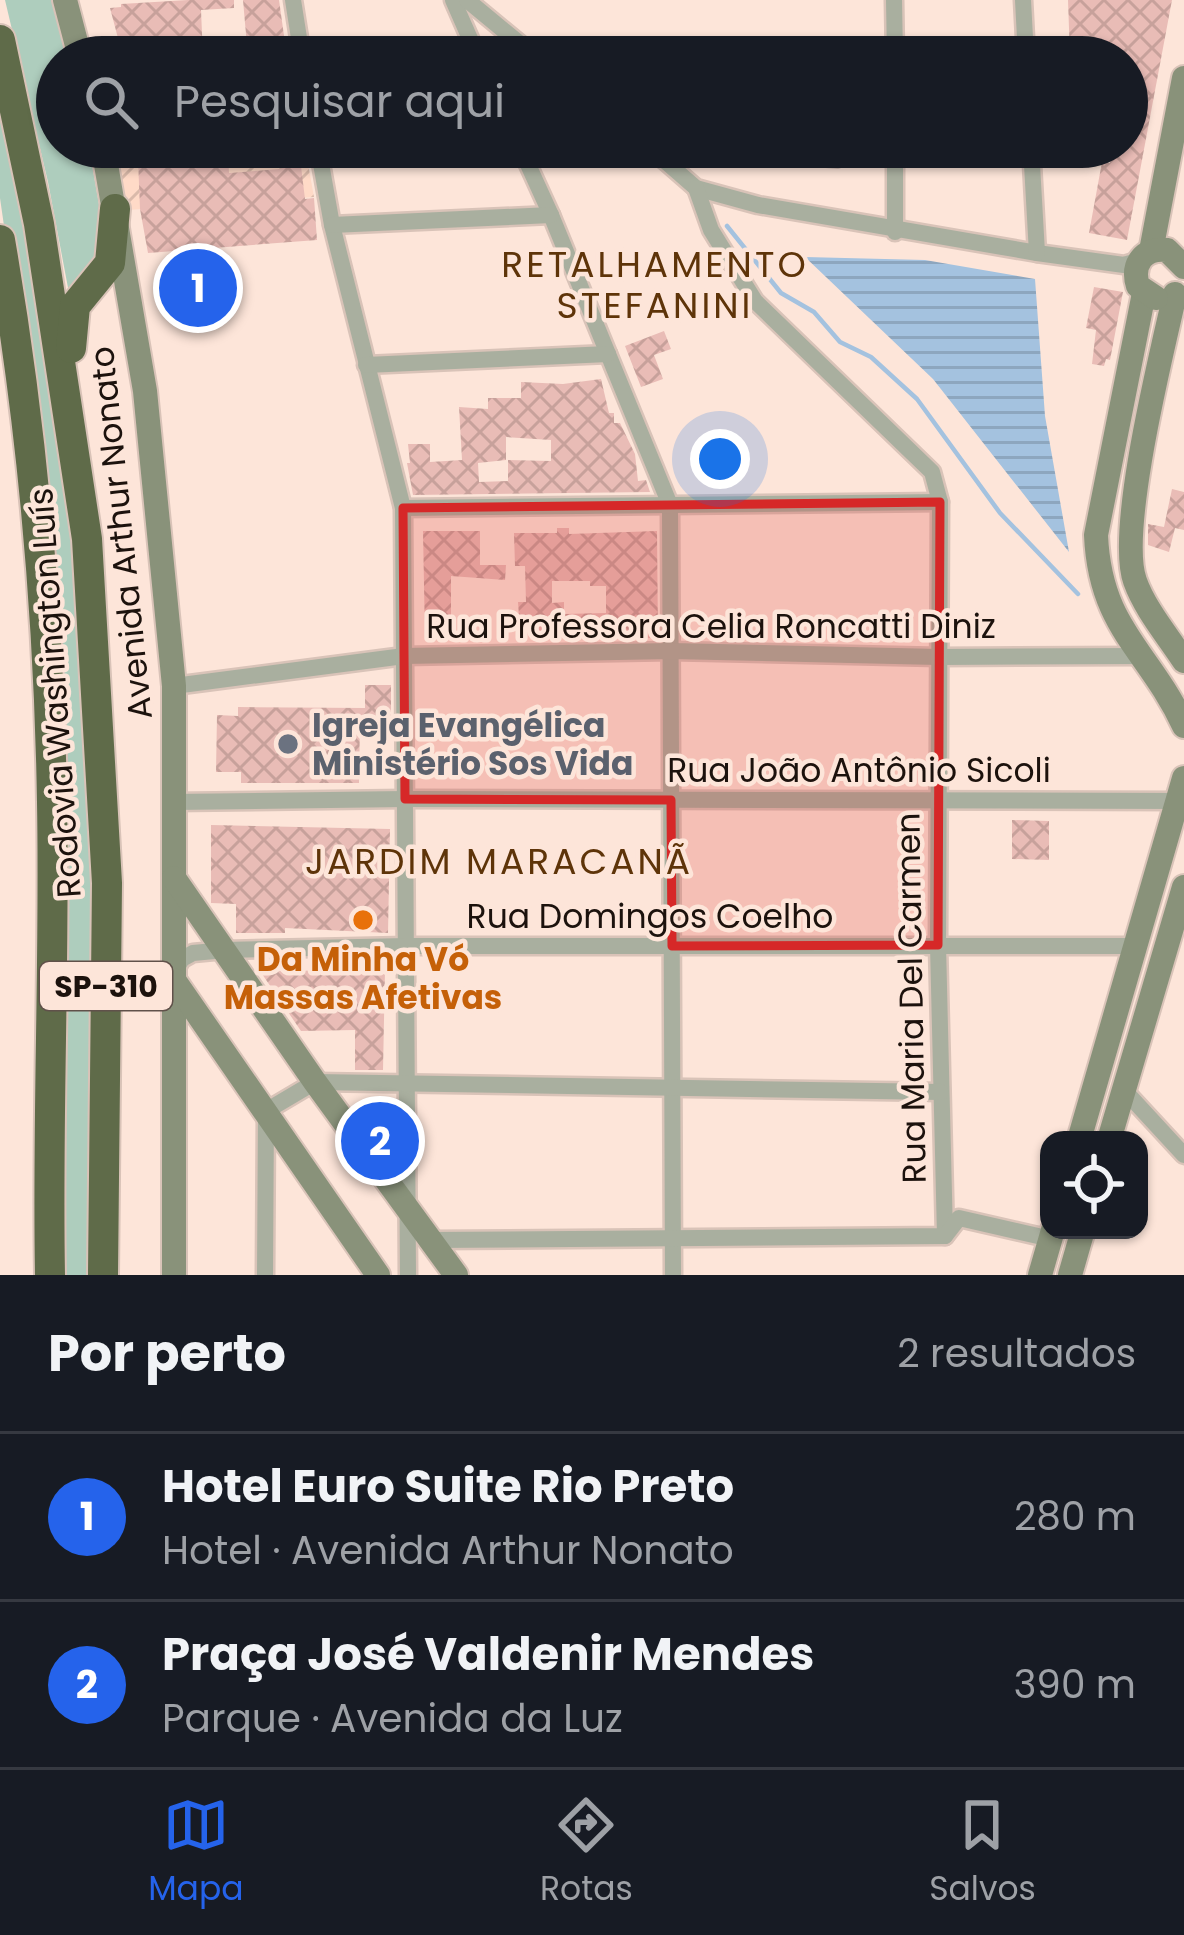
<!DOCTYPE html>
<html lang="pt">
<head>
<meta charset="utf-8">
<style>
  :root { --surface:#171b24; --page:#242831; --text:#f1f3f6; --muted:#9ea1a6; --line:#363941; --accent:#2563eb }
  body { margin:0; font-family:Poppins,sans-serif; background:var(--page); color:var(--text) }
  .controls { position:absolute; right:36px; bottom:36px; display:grid; overflow:hidden; border-radius:24px; box-shadow:0 3px 9px #0004 }
  .controls button { width:108px; height:108px; display:grid; place-items:center; padding:0; border:0; border-bottom:3px solid var(--line); background:var(--surface); color:var(--text); font:60px sans-serif }
  .you { position:absolute; left:720px; top:459px; width:42px; height:42px; margin:-30px; border:9px solid #fff; border-radius:50%; background:#1a73e8; box-shadow:0 0 0 18px #1a73e833 }
  .badge { display:grid; place-items:center; width:78px; height:78px; border-radius:50%; background:var(--accent); color:#fff; font-size:39px; font-weight:700 }
  .pin { position:absolute; translate:-50% -50%; border:6px solid #fff; box-shadow:0 3px 12px #0006 }
  .list { margin:0; padding:0; list-style:none }
  h2 { display:flex; justify-content:space-between; align-items:center; height:156px; margin:0; padding:0 48px; font-size:51px }
  h2 small { font-size:39px; font-weight:400; color:var(--muted) }
  .list li { display:grid; grid-template-columns:78px 1fr auto; gap:36px; align-items:center; box-sizing:border-box; height:168px; padding:0 48px; border-top:3px solid var(--line) }
  .list b { display:block; font-size:45px; white-space:nowrap }
  .list p { margin:0; font-size:39px; white-space:nowrap; color:var(--muted) }
  .list em { font-size:39px; font-style:normal; color:var(--muted) }
  .icon { flex:none; width:66px; height:66px; fill:none; stroke:currentColor; stroke-width:2; stroke-linecap:round; stroke-linejoin:round }
  .map { position:relative; flex:none; width:1184px; height:1275px; overflow:hidden }
  .search { position:absolute; background:var(--surface); box-shadow:0 3px 9px #0004; left:36px; right:36px; top:36px; height:132px; display:flex; align-items:center; gap:30px; box-sizing:border-box; padding:0 42px; border-radius:66px; color:var(--muted); font-size:45px }
  .sheet { height:492px; background:var(--surface) }
  nav { display:flex; justify-content:space-around; align-items:center; box-sizing:border-box; height:168px; border-top:3px solid var(--line); background:var(--surface); font-size:33px; color:var(--muted) }
  nav a { display:grid; justify-items:center; gap:6px }
  nav .on { color:var(--accent) }
  .map>svg:first-child { display:block }
  .industrial { fill:url(#industrial-furrows) }
  .green { fill:#aecdbd }
  .park { fill:url(#park-crowns) }
  .water { fill:url(#water-rules) }
  .lines { fill:none; stroke-linecap:round; stroke-linejoin:round }
  .stream { stroke:#a4c2df; stroke-width:4.5 }
  .building { fill:url(#building-cross-hatch); fill-rule:evenodd }
  .lane-casing { stroke:#d9c3b8; stroke-width:12 }
  .street-casing { stroke:#d9c3b8; stroke-width:21 }
  .secondary-casing { stroke:#d9c3b8; stroke-width:28 }
  .highway-casing { stroke:#d9c3b8; stroke-width:34 }
  .lane { stroke:#a9af9f; stroke-width:8 }
  .street { stroke:#a9af9f; stroke-width:16 }
  .secondary { stroke:#89927a; stroke-width:24 }
  .highway { stroke:#5f6b49; stroke-width:30 }
  .marked { fill:#d62828; fill-opacity:0.2; stroke:#d62828; stroke-width:9; stroke-linejoin:round }
  .worship-dot { fill:#6b7280; stroke:#fde5d9; stroke-width:4.5 }
  .food-dot { fill:#e8710a; stroke:#fde5d9; stroke-width:4.5 }
  .labels { text-anchor:middle; dominant-baseline:central; stroke-width:9; stroke-linejoin:round; paint-order:stroke }
  .shield { fill:#fde5d9; stroke:#60514a; stroke-width:3 }
  .shield-label { font-size:30px; font-weight:bold; fill:#1c120d }
  .street-label { font-size:33px; fill:#1c120d; stroke:#fde5d9 }
  .worship-label { font-size:33px; font-weight:bold; fill:#5b616d; stroke:#fde5d9; text-anchor:start }
  .food-label { font-size:33px; font-weight:bold; fill:#c56008; stroke:#fde5d9 }
  .neighbourhood-label { font-size:36px; letter-spacing:3px; fill:#5e3409; stroke:#fde5d9 }
</style>
</head>
<body>
<div class="map">
<svg width="1184" height="1275" viewBox="0 0 1184 1275">
  <defs>
    <pattern id="industrial-furrows" width="10" height="10" patternUnits="userSpaceOnUse" patternTransform="scale(3)"><rect width="10" height="10" fill="#ffdac7"/><path d="M-1 1l2-2M0 10L10 0M9 11l2-2" fill="none" stroke="#dabaaa"/></pattern>
    <pattern id="park-crowns" width="20" height="18" patternUnits="userSpaceOnUse" patternTransform="scale(3)"><rect width="20" height="18" fill="#aecdbd"/><path d="M2 6a3 3 0 1 1 6 0M12 15a3 3 0 1 1 6 0" fill="none" stroke="#95afa1"/></pattern>
    <pattern id="water-rules" width="6" height="5" patternUnits="userSpaceOnUse" patternTransform="scale(3)"><rect width="6" height="5" fill="#a4c2df"/><path d="M0 2.5h6" fill="none" stroke="#8da6be"/></pattern>
    <pattern id="building-cross-hatch" width="8" height="8" patternUnits="userSpaceOnUse" patternTransform="scale(3)"><rect width="8" height="8" fill="#e9bcb6"/><path d="M0 0l8 8M0 8l8-8" fill="none" stroke="#c7a19b"/></pattern>
  </defs>
  <rect width="100%" height="100%" fill="#fde5d9"/>
  <path class="industrial" d="M113,147H305L314,197L128,210Z"/>
  <g class="green">
    <path d="M5,0H53L68,57H57V147H89L106,245L69,293L48,182Z"/>
    <path d="M0,74L66,451L95,756V1275H55L37,455L0,198Z"/>
  </g>
  <path class="park" d="M349,1107H389L396,1174L347,1109Z"/>
  <path class="water" d="M805,257L925,260L1035,279L1045,416L1069,552L933,379Z"/>
  <g class="lines">
    <path class="stream" d="M727,226L781,293L814,312L840,342L871,357L917,399L1000,513L1078,594"/>
  </g>
  <g class="building">
    <path d="M188,0H234V8L201,10L203,57H123L110,8L121,7V4Z"/>
    <path d="M243,0H279L287,57H248Z"/>
    <path d="M1068,0H1172L1127,240L1089,233L1102,162L1110,163L1113,147H1127V57H1070Z"/>
    <path d="M161,147H179V155L228,152L229,173L280,169L289,166L287,152L299,150L305,199L314,198L317,240L148,253L140,209L138,159L162,157Z"/>
    <path d="M238,272L240,296L158,303L156,279Z"/>
    <path d="M1094,287L1123,292L1110,360L1106,359L1104,366L1092,364L1096,330L1086,328Z"/>
    <path d="M664,331L671,349L654,355L663,379L641,387L625,346Z"/>
    <path d="M601,379L609,413H614V423H620L635,454L638,481L646,480L650,492L413,495L407,463H410L408,444H430V462L462,460L459,407L488,409V398H521V382L563,384ZM506,437L551,440V461L508,460V481L479,482L478,463L506,460Z"/>
    <path d="M1172,489L1184,492V530L1175,528L1169,552L1148,545V524L1164,527Z"/>
    <path d="M557,528H569V534L657,531L658,638L571,639V629L530,635V630H520L518,602H526L525,566H515L514,533H557ZM552,581H590V586H606V613L564,614V602L552,603Z"/>
    <path d="M423,531H480V565H506L505,580L451,576V639L425,638Z"/>
    <path d="M365,685H391V720H360L359,783H241V772H216L217,715L238,716V707L365,708Z"/>
    <path d="M1012,820L1049,821V860L1012,859Z"/>
    <path d="M211,825L390,829L388,933L285,928V933H236V904L211,903Z"/>
    <path d="M385,970L383,1070H355V1030L301,1031L260,971Z"/>
  </g>
  <g class="lines">
    <defs>
      <path id="lane" d="M737,147L790,159L838,163L839,147"/>
      <g id="street">
        <path d="M293,0L302,57"/>
        <path d="M453,0L478,57"/>
        <path d="M467,0L536,57"/>
        <path d="M894,0L895,57"/>
        <path d="M1023,0L1026,57"/>
        <path d="M318,147L332,225L403,508L408,1275"/>
        <path d="M520,147L551,215L670,505L673,1275"/>
        <path d="M649,147L696,188L758,205L1037,253L1124,265L1140,260"/>
        <path d="M895,147V232"/>
        <path d="M1031,147L1037,253"/>
        <path d="M696,188L711,230L755,301L932,472L940,502L938,945L945,1236"/>
        <path d="M332,225L551,215"/>
        <path d="M366,365L608,354"/>
        <path d="M403,508L940,502"/>
        <path d="M174,686L404,656L671,651L939,657L1140,656"/>
        <path d="M173,802L405,799L1184,801"/>
        <path d="M174,972L182,959L193,953L225,950L406,946H1136"/>
        <path d="M1124,1090L1184,1155"/>
        <path d="M431,1240L945,1236L959,1218L1051,1239"/>
        <path d="M265,1275L266,1111L315,1082L941,1092"/>
      </g>
      <g id="secondary">
        <path d="M65,0L80,57"/>
        <path d="M103,147L145,391L174,686V1275"/>
        <path d="M1151,251L1184,78"/>
        <path d="M1144,293L1096,535C1100,629 1149,650 1184,726"/>
        <path d="M1175,294C1162,352 1117,531 1135,581C1145,609 1167,635 1184,661"/>
        <path d="M1156,298L1138,286C1131,264 1144,247 1167,250L1184,267"/>
        <path d="M174,878L315,1082L456,1275"/>
        <path d="M174,980L378,1275"/>
        <path d="M1079,1140L1184,778"/>
        <path d="M1109,1140L1184,887"/>
        <path d="M1040,1275L1053,1230"/>
        <path d="M1070,1275L1083,1230"/>
      </g>
      <g id="highway">
        <path d="M0,40L39,224L87,539L107,883L103,1275"/>
        <path d="M0,240C32,425 49,614 52,802C55,959 47,1117 50,1275"/>
        <path d="M71,348L75,306L110,263L115,209"/>
      </g>
    </defs>
    <use href="#lane" class="lane-casing"/>
    <use href="#street" class="street-casing"/>
    <use href="#secondary" class="secondary-casing"/>
    <use href="#highway" class="highway-casing"/>
    <use href="#lane" class="lane"/>
    <use href="#street" class="street"/>
    <use href="#secondary" class="secondary"/>
    <use href="#highway" class="highway"/>
  </g>
  <path class="marked" d="M940,502L938,945L672,946L671,800L405,799L403,508Z"/>
  <circle class="worship-dot" cx="288" cy="744" r="12"/>
  <circle class="food-dot" cx="363" cy="920" r="12"/>
  <g class="labels">
    <rect class="shield" x="40" y="962" width="132" height="48" rx="9"/>
    <g class="shield-label">
      <text x="106" y="986">SP-310</text>
    </g>
    <g class="street-label">
      <text transform="translate(121 533) rotate(-96)">Avenida Arthur Nonato</text>
      <text x="711" y="626">Rua Professora Celia Roncatti Diniz</text>
      <text transform="translate(55 693) rotate(-94)">Rodovia Washington Luís</text>
      <text x="859" y="770">Rua João Antônio Sicoli</text>
      <text x="650" y="916">Rua Domingos Coelho</text>
      <text transform="translate(911 998) rotate(-91)">Rua Maria Del Carmen</text>
    </g>
    <g class="worship-label">
      <text x="312" y="725">Igreja Evangélica<tspan x="312" dy="38">Ministério Sos Vida</tspan></text>
    </g>
    <g class="food-label">
      <text x="363" y="959">Da Minha Vó<tspan x="363" dy="38">Massas Afetivas</tspan></text>
    </g>
    <g class="neighbourhood-label">
      <text x="655" y="264">RETALHAMENTO<tspan x="655" dy="41">STEFANINI</tspan></text>
      <text x="499" y="861">JARDIM MARACANÃ</text>
    </g>
  </g>
</svg>
<div class="controls">
<button><svg class="icon" aria-label="locate" viewBox="0 0 24 24"><circle cx="12" cy="12" r="6"/><path d="M12 2v4M12 18v4M2 12h4M18 12h4"/></svg></button>
</div>
<div class="you"></div>
<div class="pin badge" style="left:198px;top:288px">1</div>
<div class="pin badge" style="left:380px;top:1141px">2</div>
<div class="search"><svg class="icon" aria-label="search" viewBox="0 0 24 24"><circle cx="10" cy="10" r="6"/><path d="M15 15l6 6"/></svg>Pesquisar aqui</div>
</div>
<section class="sheet">
<h2>Por perto<small>2 resultados</small></h2>
<ul class="list">
<li><span class="badge">1</span><div><b>Hotel Euro Suite Rio Preto</b><p>Hotel · Avenida Arthur Nonato</p></div><em>280 m</em></li>
<li><span class="badge">2</span><div><b>Praça José Valdenir Mendes</b><p>Parque · Avenida da Luz</p></div><em>390 m</em></li>
</ul>
</section>
<nav>
<a class="on"><svg class="icon" aria-label="map" viewBox="0 0 24 24"><path d="M3 6l6-2 6 2 6-2v14l-6 2-6-2-6 2zM9 4v14M15 6v14"/></svg>Mapa</a>
<a><svg class="icon" aria-label="directions" viewBox="0 0 24 24"><path d="M12 3l9 9-9 9-9-9zM9 14v-3h6M13 9l2 2-2 2"/></svg>Rotas</a>
<a><svg class="icon" aria-label="saved" viewBox="0 0 24 24"><path d="M7 4h10v16l-5-4-5 4z"/></svg>Salvos</a>
</nav>
</body>
</html>
